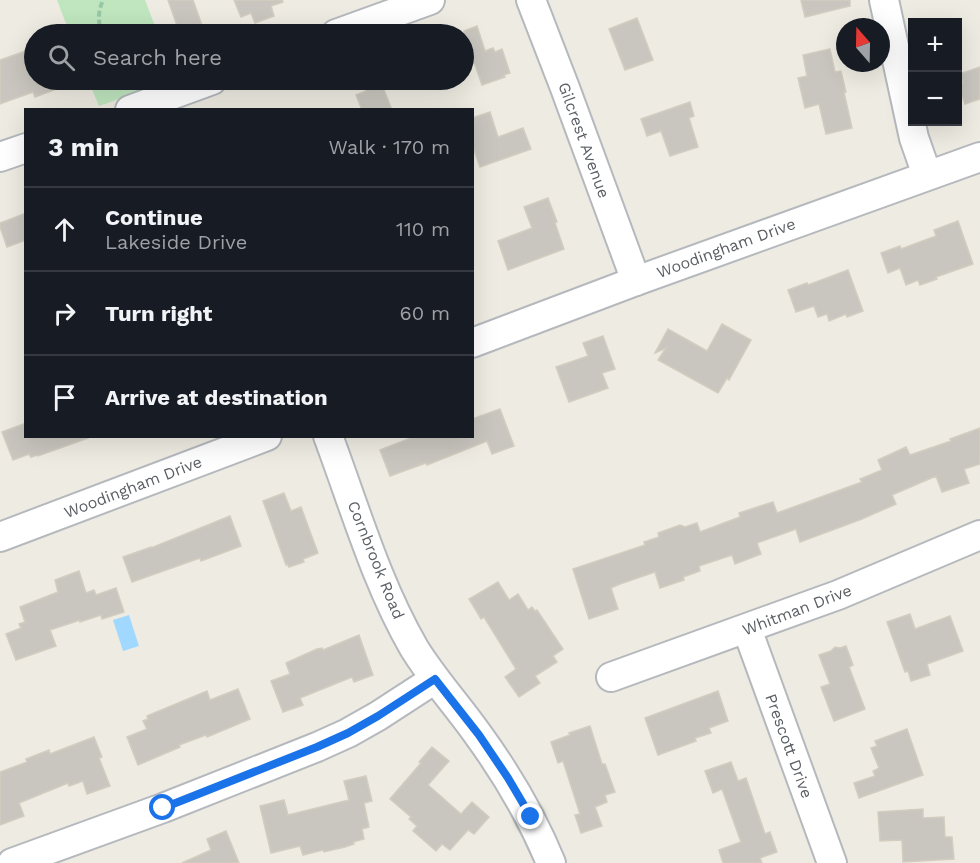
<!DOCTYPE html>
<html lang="en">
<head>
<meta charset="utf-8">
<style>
  :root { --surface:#171b24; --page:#20242c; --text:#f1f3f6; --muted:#9ea1a6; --line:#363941 }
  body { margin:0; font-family:"Work Sans",sans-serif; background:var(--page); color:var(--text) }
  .controls { position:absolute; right:18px; top:18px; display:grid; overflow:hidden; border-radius:0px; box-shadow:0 6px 24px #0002 }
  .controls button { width:54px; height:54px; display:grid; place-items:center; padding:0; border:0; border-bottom:2px solid var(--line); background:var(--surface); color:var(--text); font:30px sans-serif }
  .compass { position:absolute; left:836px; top:18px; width:54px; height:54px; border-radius:50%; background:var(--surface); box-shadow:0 6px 24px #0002; rotate:340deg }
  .stop { position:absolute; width:18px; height:18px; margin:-14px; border:4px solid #1a73e8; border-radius:50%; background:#fff }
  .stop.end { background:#1a73e8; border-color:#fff; box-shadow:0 2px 6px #0008 }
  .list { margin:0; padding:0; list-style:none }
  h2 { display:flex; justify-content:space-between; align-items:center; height:78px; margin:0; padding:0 24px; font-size:26px }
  h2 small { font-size:20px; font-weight:400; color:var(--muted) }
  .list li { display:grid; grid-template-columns:39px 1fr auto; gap:18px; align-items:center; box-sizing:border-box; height:84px; padding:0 24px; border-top:2px solid var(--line) }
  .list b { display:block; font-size:22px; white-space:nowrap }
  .list p { margin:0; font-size:20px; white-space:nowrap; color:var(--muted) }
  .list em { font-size:20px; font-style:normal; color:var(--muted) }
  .icon { flex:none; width:33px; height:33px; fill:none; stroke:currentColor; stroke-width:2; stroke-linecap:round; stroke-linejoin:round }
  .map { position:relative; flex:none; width:980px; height:863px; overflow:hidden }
  .search { position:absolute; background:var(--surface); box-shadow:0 6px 24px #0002; left:24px; top:24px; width:450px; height:66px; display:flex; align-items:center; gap:15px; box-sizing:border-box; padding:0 21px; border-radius:33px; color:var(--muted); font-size:22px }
  .panel { position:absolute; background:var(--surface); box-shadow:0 6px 24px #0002; left:24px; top:108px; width:450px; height:330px; border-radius:0px }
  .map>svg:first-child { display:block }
  .green { fill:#bfe6be }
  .water { fill:#a1d8ff }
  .building { fill:#c9c6bf; stroke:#d3cdc0; stroke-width:1.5 }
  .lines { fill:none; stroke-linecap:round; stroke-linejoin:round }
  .minor-casing { stroke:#b5b9bd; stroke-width:32 }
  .path { stroke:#97c7a4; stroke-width:4; stroke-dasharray:6 3; stroke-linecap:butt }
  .minor { stroke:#fff; stroke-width:28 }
  .route { stroke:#1a73e8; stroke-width:8 }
  .labels { text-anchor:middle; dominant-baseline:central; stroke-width:6; stroke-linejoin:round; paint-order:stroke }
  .street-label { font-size:16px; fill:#5b5f64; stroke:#fff }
</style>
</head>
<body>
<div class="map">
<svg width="980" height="863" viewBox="0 0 980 863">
  <rect width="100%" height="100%" fill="#eeebe2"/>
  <g class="green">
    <path d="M57,0H145L158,34H70Z"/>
    <path d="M88,80H174L99,106Z"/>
  </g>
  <path class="water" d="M129,615L139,646L123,651L113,620Z"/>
  <g class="building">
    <path d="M168,0H193L204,31L194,34H180Z"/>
    <path d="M234,0H282L283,2L271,6L274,16L255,23L251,13L241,17Z"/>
    <path d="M801,0H850V6L805,17Z"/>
    <path d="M637,18L653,60L625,70L609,29Z"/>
    <path d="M477,26L485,51L493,48L495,52L502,49L510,73L504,75L505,77L482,85L473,59L467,62L464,52V31Z"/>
    <path d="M34,48V80H78V81L35,97L33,92L0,104V60Z"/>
    <path d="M830,49L835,72L841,71L846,92H844L852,128L826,134L819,104L805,108L798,78L807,76L803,55Z"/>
    <path d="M980,67V99L965,104L958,84L963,83L960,74Z"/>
    <path d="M362,80H380L392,110H362L356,95L366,91Z"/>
    <path d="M690,102L694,116L689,118L698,147L670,156L661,131L647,136L641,119Z"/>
    <path d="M490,112L498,137L523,128L531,149L480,167L472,144V118Z"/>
    <path d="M548,198L557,222L555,223L564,249L508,270L498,241L532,228L524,207Z"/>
    <path d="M26,213V240L7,247L0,227V223Z"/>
    <path d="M958,221L973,264L936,277L937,279L920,285L918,280L906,285L900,268L888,273L881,253L900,246L901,249L936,236L934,230Z"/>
    <path d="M848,270L863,311L847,317L846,314L829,321L827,314L818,317L814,306L796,312L788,290L807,283L808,285Z"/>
    <path d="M722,324L751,340L729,380L727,378L718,393L658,360L666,348L655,353L668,329L707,351Z"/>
    <path d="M603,336L615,369L602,373L608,388L569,402L556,367L588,356L583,343Z"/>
    <path d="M500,409L514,446L492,454L487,441L427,465L426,463L390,476L380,450L416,436H472V419Z"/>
    <path d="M26,423V436H87L88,438L38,456L37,455L31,457L29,454L13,460L2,432Z"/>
    <path d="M980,428V464L964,469L969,483L942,492L936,476L892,495L896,504L862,519L800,542L796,529L757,543L761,554L735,564L732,555L699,566L700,571L683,577L684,580L660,588L655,572L620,584L611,588L618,609L589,619L573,569L645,545L644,542L659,537L658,533L680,525L685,527L697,523L700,532L740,517L739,513L773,502L777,513L862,482L860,479L882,470L878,460L906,447L910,455L951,441L950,439Z"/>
    <path d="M284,493L291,511L301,507L318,553L303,559L304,562L289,567L287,564L286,565L263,501Z"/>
    <path d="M230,516L241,546L201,561L200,558L132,582L123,557L151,547V548Z"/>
    <path d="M79,571L86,593L94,590L96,595L116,588L124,612L102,619L101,615L80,622V620L50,630L56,646L16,660L6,634L21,628L19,624L25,622L20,607L58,592L55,580Z"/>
    <path d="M498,582L509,600L518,594L528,610L532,607L535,611L537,610L563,649L553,656L557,662L535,676L540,683L519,697L505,677L516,669L484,617L481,619L469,599Z"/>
    <path d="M910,614L915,629L950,616L963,651L927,664L930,675L911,681L908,671L905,672L887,622Z"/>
    <path d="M359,635L373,675L354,682L352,677L300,698L303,705L283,712L271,681L290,674L286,663L317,649L322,648L323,650Z"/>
    <path d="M846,646L853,665L849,667L865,709L834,721L821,687L830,684L819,655L831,651L835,647L840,648Z"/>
    <path d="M238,689L250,719L207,737L206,735L179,745L180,747L138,765L127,737L147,729L143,721L148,719L147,716L207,691L210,700Z"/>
    <path d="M718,691L728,721L709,728L711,733L695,738L696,741L658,755L645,718Z"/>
    <path d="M590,726L602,764H605L615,792L605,795L607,802L595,807L602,826L581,833L575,815L580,814L563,761L558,763L551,742L570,735L569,733Z"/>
    <path d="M907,729L923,775L859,798L854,783L875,776L873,771L879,768L871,748L877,746L875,741Z"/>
    <path d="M94,737L102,757L99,758L110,786L87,794L83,781L69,786L68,783L19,803L24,816L0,825V772L27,762L26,759L49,750L50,754Z"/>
    <path d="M432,747L449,761L428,785L461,814L472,802L489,817L474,834L468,830L450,850L442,844L436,851L413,831L417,826L409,819L411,817L390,799L421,763L419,762Z"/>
    <path d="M731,762L738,781L746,778L765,834L770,832L777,852L760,858L762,863H723L719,850L741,842L722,789L713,793L705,771Z"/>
    <path d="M366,776L372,801L364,803L369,827L362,829L364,839L353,842L354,844L345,847L324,852L323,850L303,855L300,846L271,853L260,806L284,800L288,815L349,800L344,781Z"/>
    <path d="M923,809V818L944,817L945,837H952L954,859L903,862L902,840L880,841L878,812Z"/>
    <path d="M226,831L239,863H182L211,850L207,839Z"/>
  </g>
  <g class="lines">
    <defs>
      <g id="minor">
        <path d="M531,0L565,88L636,281"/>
        <path d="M884,0L914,138L927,175"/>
        <path d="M336,34L430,0"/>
        <path d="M130,110L212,80"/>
        <path d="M0,157L26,148"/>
        <path d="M472,343L636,281L980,157"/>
        <path d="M328,436C355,508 376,582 414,648C433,679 458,706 479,736C508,776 532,817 551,863"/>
        <path d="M0,537L267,436"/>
        <path d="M747,629L832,863"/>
        <path d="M611,677L838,595L980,535"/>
        <path d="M12,863L163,808L317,747L348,733L378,716L435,679"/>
      </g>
    </defs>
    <use href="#minor" class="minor-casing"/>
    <path class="path" d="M103,34C97,22 98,12 103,0"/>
    <use href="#minor" class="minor"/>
  </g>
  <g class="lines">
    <path class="route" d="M163,808L317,747L348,733L378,716L435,679L479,735L508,778L531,817"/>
  </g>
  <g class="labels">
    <g class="street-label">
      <text transform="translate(584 140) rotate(70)">Gilcrest Avenue</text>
      <text transform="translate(726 248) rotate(-20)">Woodingham Drive</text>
      <text transform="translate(133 487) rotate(-21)">Woodingham Drive</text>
      <text transform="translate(376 560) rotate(68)">Cornbrook Road</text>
      <text transform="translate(797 610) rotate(-21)">Whitman Drive</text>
      <text transform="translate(789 746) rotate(70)">Prescott Drive</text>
    </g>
  </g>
</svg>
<div class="controls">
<button>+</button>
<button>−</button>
</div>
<svg class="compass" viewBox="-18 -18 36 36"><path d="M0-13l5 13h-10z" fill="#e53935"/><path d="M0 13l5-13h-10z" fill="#9ea1a6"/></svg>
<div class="stop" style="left:163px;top:808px"></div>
<div class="stop end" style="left:531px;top:817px"></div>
<div class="search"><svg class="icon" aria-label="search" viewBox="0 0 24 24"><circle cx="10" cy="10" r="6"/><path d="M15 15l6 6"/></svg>Search here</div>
<section class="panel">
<h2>3 min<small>Walk · 170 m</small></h2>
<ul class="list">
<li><svg class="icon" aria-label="ahead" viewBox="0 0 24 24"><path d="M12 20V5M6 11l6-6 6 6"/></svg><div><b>Continue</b><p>Lakeside Drive</p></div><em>110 m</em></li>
<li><svg class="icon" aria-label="right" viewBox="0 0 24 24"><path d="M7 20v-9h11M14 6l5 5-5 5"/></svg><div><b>Turn right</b></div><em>60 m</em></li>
<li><svg class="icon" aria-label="arrive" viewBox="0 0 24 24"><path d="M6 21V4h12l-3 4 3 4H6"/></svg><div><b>Arrive at destination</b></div></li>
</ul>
</section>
</div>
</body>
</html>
